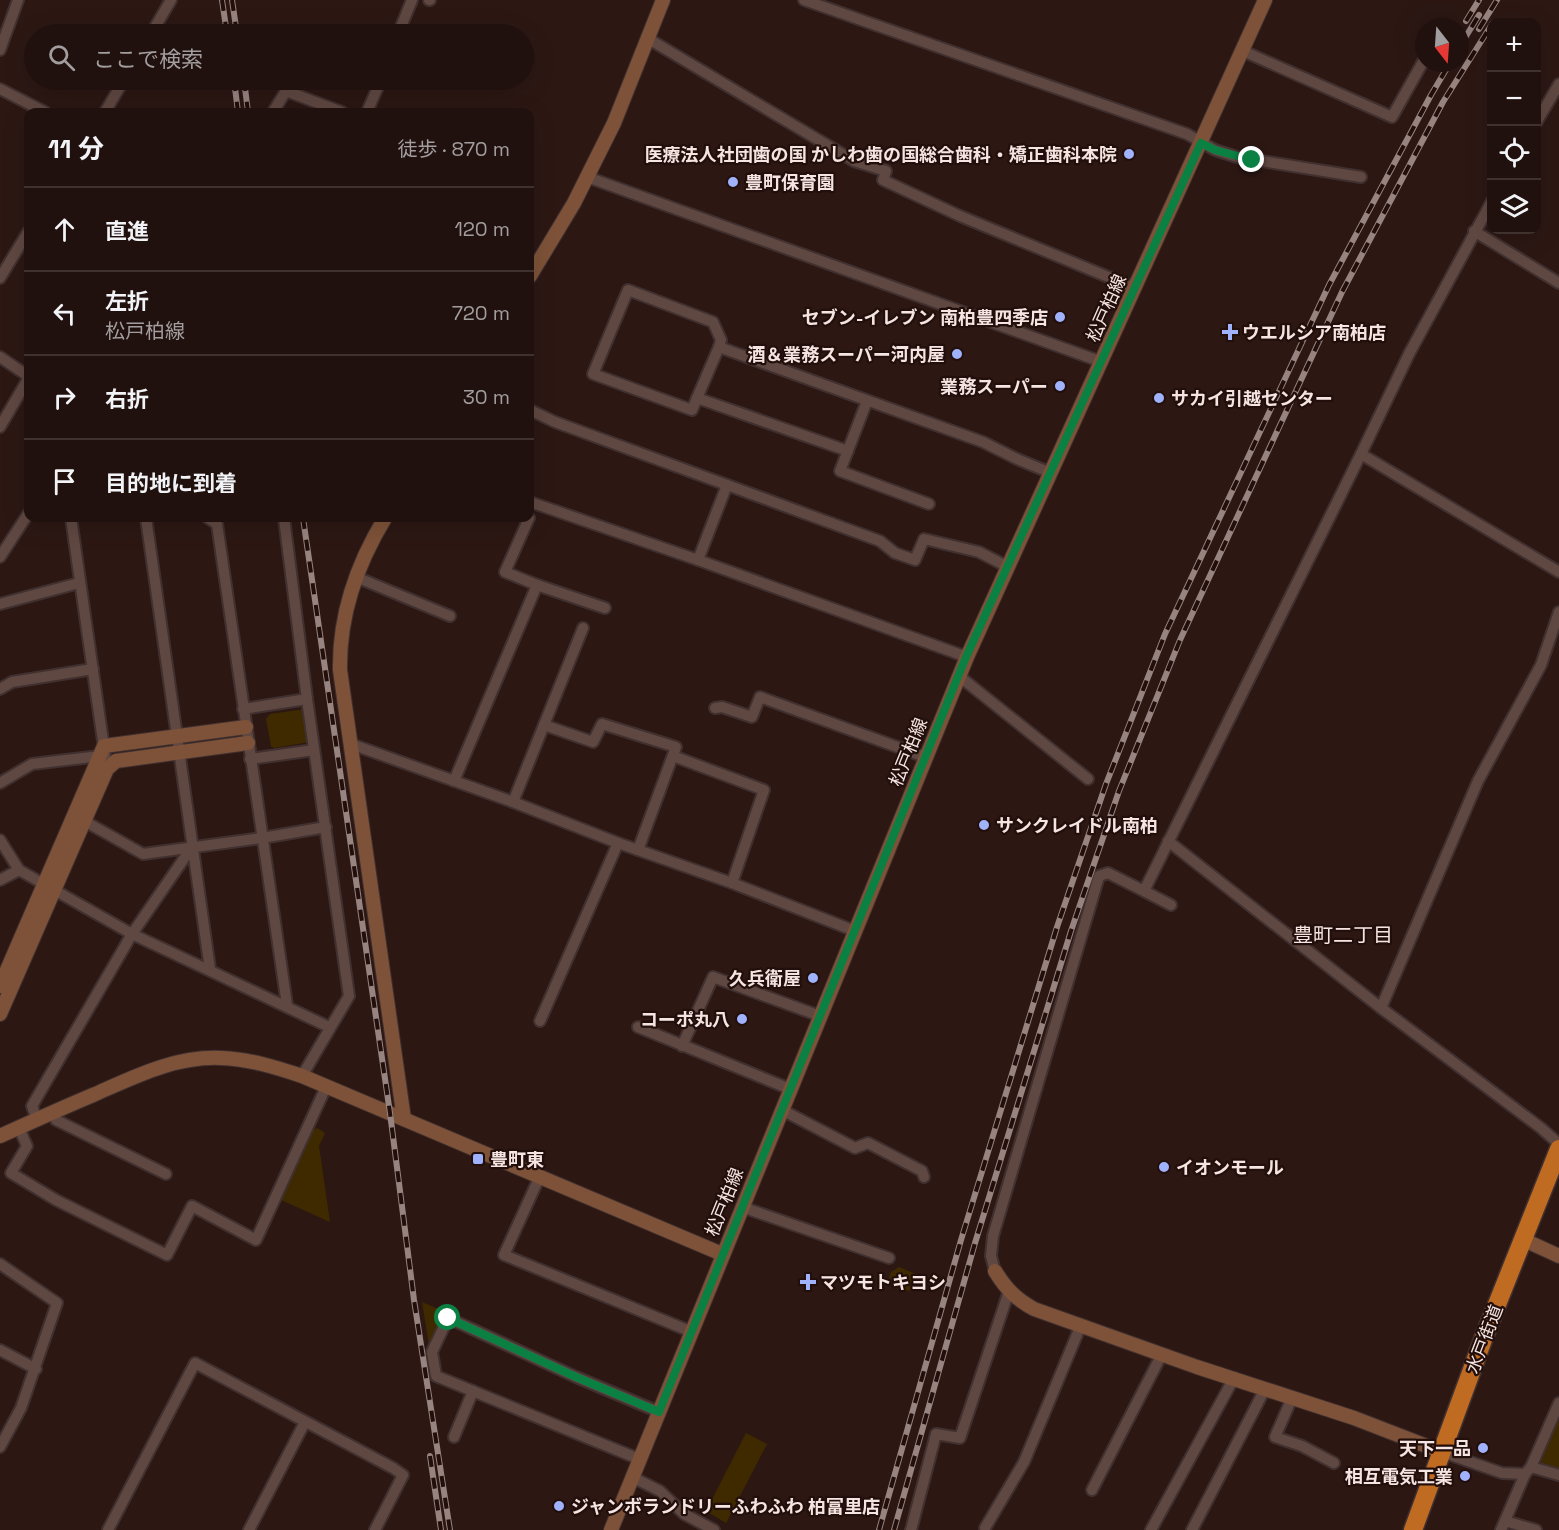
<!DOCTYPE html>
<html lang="ja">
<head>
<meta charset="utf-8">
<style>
  :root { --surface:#21110e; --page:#2d1f1c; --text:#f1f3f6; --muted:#a29d9e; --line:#3e312e }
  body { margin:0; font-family:"Space Grotesk","Noto Sans JP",sans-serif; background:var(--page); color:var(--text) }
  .controls { position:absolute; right:18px; top:18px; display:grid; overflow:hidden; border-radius:12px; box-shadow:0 6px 24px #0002 }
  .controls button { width:54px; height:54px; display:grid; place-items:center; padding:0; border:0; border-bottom:2px solid var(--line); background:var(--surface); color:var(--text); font:30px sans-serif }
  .compass { position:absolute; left:1415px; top:18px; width:54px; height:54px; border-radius:50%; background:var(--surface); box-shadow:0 6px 24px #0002; rotate:163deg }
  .stop { position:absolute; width:18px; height:18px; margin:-14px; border:4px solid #0b8043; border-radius:50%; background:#fff }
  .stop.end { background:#0b8043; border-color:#fff; box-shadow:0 2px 6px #0008 }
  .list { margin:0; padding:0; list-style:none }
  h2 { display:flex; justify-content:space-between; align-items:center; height:78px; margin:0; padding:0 24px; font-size:26px }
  h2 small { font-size:20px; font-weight:400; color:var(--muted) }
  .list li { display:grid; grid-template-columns:39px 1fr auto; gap:18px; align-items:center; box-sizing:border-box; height:84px; padding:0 24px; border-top:2px solid var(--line) }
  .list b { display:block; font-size:22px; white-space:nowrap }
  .list p { margin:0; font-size:20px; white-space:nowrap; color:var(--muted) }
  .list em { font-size:20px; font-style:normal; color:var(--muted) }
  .icon { flex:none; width:33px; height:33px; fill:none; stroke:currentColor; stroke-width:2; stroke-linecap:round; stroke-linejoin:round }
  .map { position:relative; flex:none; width:1559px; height:1530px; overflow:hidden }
  .search { position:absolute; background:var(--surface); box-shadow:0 6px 24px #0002; left:24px; top:24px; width:510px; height:66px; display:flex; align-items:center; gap:15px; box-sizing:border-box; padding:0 21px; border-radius:33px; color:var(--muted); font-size:22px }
  .panel { position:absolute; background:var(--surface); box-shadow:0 6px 24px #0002; left:24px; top:108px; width:510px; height:414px; border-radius:12px }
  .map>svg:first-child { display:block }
  .green { fill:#3f2a00 }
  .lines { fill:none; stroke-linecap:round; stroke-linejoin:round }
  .street-casing { stroke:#40302f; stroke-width:14 }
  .secondary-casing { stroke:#40302f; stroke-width:16 }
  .highway-casing { stroke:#40302f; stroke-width:21 }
  .street { stroke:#604842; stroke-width:10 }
  .secondary { stroke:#7d5238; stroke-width:14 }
  .highway { stroke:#c06b22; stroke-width:18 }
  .rail-casing { stroke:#978481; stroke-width:6 }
  .rail { stroke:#220e0a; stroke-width:4; stroke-dasharray:11; stroke-linecap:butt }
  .route { stroke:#0b8043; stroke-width:8 }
  .poi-dot { fill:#a1b2fd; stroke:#220e0a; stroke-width:2 }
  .labels { text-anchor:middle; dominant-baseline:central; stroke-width:4.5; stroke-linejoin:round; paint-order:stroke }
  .poi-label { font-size:18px; font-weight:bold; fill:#f5e5e2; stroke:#220e0a; text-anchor:end }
  .street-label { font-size:18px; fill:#f5e5e2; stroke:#220e0a }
  .neighbourhood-label { font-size:20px; fill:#f5e5e2; stroke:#220e0a }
</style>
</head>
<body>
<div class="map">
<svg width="1559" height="1530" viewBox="0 0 1559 1530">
  <rect width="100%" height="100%" fill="#2c1713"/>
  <g class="green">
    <path d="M305,709L310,742L274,748L271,746L266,719L270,714Z"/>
    <path d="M317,1128L325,1133L319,1146L330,1222L281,1200L312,1131Z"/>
    <path d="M899,1267L923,1277L919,1285L910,1291L898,1288L889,1278L891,1272Z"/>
    <path d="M422,1302L445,1312L430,1351Z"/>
    <path d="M1559,1419V1471L1544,1467L1539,1458Z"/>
    <path d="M746,1433L767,1444L726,1523L706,1511Z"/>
  </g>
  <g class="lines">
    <defs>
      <g id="street">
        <path d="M429,0H430"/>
        <path d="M804,0L1187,134L1215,150L1237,157L1361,177"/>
        <path d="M151,34L171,0"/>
        <path d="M398,34L412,0"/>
        <path d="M647,38L854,161L886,171L883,180L960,216L1135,288"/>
        <path d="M0,50L18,0"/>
        <path d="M1243,51L1392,117L1424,60"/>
        <path d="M0,89L45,112"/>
        <path d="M105,112L124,80"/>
        <path d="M273,112L286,91L342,112"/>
        <path d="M367,112L381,80"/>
        <path d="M1536,123L1559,84"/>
        <path d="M587,177L1102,362"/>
        <path d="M1474,231L1559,283"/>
        <path d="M0,278L28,232"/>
        <path d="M0,357L28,376"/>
        <path d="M697,398L719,347"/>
        <path d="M867,401L840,471L929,504"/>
        <path d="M530,410L555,422L880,541L895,553L915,560L924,539L979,552L1008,567"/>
        <path d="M0,427L28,379"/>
        <path d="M848,451L697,398L692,410L593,374L628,290L713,322L721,340L719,347L983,442L1017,459L1051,473"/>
        <path d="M1361,454L1559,572"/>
        <path d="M530,502L698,560L967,657"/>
        <path d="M71,518L107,769"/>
        <path d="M146,518L210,969"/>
        <path d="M208,518L217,524L287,1005"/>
        <path d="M284,518L307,699L349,996L302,1076"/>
        <path d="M529,518L505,572L537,585"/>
        <path d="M0,557L28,514"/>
        <path d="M698,560L727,485"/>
        <path d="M356,577L450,616"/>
        <path d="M0,604L79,583"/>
        <path d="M959,676L1088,779"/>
        <path d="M0,689L12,682L93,669"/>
        <path d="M715,708L722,707L752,717L760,697L925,757"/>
        <path d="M243,709L307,699"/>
        <path d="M544,725L593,742L602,724L676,747L638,850"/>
        <path d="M351,744L513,802L618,843L732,883L855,931"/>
        <path d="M673,756L764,790L732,883"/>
        <path d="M250,759L314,750"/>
        <path d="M454,781L537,585L605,608"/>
        <path d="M0,783L32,764L100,756"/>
        <path d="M513,802L583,628"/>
        <path d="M79,818L143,854L262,838L326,827"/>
        <path d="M0,840L19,870L132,934L329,1027"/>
        <path d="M1168,841L1381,1008L1541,1128L1559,1144"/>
        <path d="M0,880L19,870"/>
        <path d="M1144,891L1171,905"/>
        <path d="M1381,1008L1478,781L1541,665L1559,612"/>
        <path d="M540,1021L618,843"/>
        <path d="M638,1027L790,1089"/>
        <path d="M682,1046L713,977L820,1016"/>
        <path d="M782,1110L855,1148L868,1143L922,1171L924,1177"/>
        <path d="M53,1113L56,1120L166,1174"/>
        <path d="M37,1120L32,1106L132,934L192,847"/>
        <path d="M19,1128L27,1146L11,1173L56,1200L167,1255L192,1206L256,1240L326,1087"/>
        <path d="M540,1176L504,1255L692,1332"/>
        <path d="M742,1207L889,1258"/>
        <path d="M0,1264L57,1303L21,1408L0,1447"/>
        <path d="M995,1271L991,1256L993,1236L1099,876L1108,873L1144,891L1361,454L1409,354L1492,201"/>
        <path d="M0,1350L36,1369"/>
        <path d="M1292,1398L1275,1437L1302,1446L1334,1463"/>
        <path d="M454,1437L473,1391"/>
        <path d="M1442,1452L1502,1473L1525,1474"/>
        <path d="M639,1459L436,1376L432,1352L448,1318L576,1377L659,1412"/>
        <path d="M1531,1467L1559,1475"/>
        <path d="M632,1477L660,1491L684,1514L714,1530"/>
        <path d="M1092,1490L1162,1354"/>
        <path d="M1505,1521L1536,1530"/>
        <path d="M985,1528L1024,1462L1081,1325"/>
        <path d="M108,1530L195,1363L393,1468L403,1475L375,1530"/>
        <path d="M249,1530L305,1422"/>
        <path d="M911,1530L936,1434L960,1438L1009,1291"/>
        <path d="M1151,1530L1234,1378"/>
        <path d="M1192,1530L1265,1389"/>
        <path d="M1501,1530L1525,1474L1531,1467L1559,1403"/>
      </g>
      <g id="secondary">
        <path d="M530,276L574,203L614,123L663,0"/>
        <path d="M385,518C357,564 339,615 340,670L404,1119"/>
        <path d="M0,986L104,746L246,727"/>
        <path d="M0,1014L107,769L116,761L248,743"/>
        <path d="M0,1136C31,1122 62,1108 93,1095C134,1077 175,1056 221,1058C249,1059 275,1067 302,1076L722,1254"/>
        <path d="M1522,1239L1559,1256"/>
        <path d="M995,1271C1006,1289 1016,1299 1034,1309L1197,1367L1354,1418L1442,1452"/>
        <path d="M611,1530L967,657L1265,0"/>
      </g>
      <path id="highway" d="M1413,1530L1484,1337L1559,1149"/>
    </defs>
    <use href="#street" class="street-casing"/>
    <use href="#secondary" class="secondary-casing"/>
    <use href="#highway" class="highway-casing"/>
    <use href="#street" class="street"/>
    <use href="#secondary" class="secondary"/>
    <use href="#highway" class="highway"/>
    <defs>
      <g id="rail">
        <path d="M222,0L227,34"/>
        <path d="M232,0L237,34"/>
        <path d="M1466,21L1479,0"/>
        <path d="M1479,29L1497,0"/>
        <path d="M1460,46L1479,15"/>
        <path d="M234,80L238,112"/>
        <path d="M244,80L248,112"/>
        <path d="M303,518L390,1113L414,1300L450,1530"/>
        <path d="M430,1456L441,1530"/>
        <path d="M879,1530L961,1240L1057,927L1106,784L1165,634L1329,285L1431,95L1450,63"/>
        <path d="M894,1530L975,1243L1071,931L1119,791L1180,640L1342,292L1443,102L1492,24"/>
      </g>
    </defs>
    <use href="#rail" class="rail-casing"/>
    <use href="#rail" class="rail"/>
  </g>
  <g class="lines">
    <path class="route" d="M448,1318L576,1377L659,1412L966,657L1201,143L1215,150L1252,160"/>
  </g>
  <g class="poi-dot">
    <circle cx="1129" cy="154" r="6"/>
    <circle cx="733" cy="182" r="6"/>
    <circle cx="1060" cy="317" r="6"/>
    <path d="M1227 323h6v6h6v6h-6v6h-6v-6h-6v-6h6z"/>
    <circle cx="957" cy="354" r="6"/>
    <circle cx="1060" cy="386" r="6"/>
    <circle cx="1159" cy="398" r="6"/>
    <circle cx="984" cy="825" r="6"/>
    <circle cx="813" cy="978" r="6"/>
    <circle cx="742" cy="1019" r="6"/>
    <rect x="472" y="1153" width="12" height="12" rx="3"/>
    <circle cx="1164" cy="1167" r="6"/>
    <path d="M805 1273h6v6h6v6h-6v6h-6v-6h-6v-6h6z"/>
    <circle cx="1483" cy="1448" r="6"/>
    <circle cx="1465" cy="1476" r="6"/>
    <circle cx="559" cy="1506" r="6"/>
  </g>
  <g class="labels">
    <g class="poi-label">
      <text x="1117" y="154">医療法人社団歯の国 かしわ歯の国総合歯科・矯正歯科本院</text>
      <text x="745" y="182" text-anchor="start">豊町保育園</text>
      <text x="1048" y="317">セブン-イレブン 南柏豊四季店</text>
      <text x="1242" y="332" text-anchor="start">ウエルシア南柏店</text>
      <text x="945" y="354">酒＆業務スーパー河内屋</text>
      <text x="1048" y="386">業務スーパー</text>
      <text x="1171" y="398" text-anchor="start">サカイ引越センター</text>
      <text x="996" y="825" text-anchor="start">サンクレイドル南柏</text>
      <text x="801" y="978">久兵衛屋</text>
      <text x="730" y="1019">コーポ丸八</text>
      <text x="490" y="1159" text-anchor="start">豊町東</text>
      <text x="1176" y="1167" text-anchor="start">イオンモール</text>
      <text x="820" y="1282" text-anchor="start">マツモトキヨシ</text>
      <text x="1471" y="1448">天下一品</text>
      <text x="1453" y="1476">相互電気工業</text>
      <text x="571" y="1506" text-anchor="start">ジャンボランドリーふわふわ 柏富里店</text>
    </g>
    <g class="street-label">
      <text transform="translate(1106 308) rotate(-66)">松戸柏線</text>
      <text transform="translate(908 752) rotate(-68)">松戸柏線</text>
      <text transform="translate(724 1202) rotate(-68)">松戸柏線</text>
      <text transform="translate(1484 1339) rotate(-69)">水戸街道</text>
    </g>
    <g class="neighbourhood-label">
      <text x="1343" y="935">豊町二丁目</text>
    </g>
  </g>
</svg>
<div class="controls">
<button>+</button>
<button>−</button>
<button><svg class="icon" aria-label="locate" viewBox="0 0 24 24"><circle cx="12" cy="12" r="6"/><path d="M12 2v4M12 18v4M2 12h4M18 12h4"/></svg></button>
<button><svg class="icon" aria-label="layers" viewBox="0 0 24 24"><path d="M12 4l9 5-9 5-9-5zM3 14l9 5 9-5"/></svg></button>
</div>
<svg class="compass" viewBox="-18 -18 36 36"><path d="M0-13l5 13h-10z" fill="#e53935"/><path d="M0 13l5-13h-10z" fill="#a29d9e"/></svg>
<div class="stop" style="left:448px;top:1318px"></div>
<div class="stop end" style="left:1252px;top:160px"></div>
<div class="search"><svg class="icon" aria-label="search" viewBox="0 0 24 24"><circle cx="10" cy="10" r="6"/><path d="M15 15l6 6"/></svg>ここで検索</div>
<section class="panel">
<h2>11 分<small>徒歩 · 870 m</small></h2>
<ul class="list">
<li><svg class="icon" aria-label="ahead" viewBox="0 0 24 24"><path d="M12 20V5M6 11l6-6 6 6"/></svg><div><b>直進</b></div><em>120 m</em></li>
<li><svg class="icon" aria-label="left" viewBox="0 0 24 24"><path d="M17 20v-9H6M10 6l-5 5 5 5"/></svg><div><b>左折</b><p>松戸柏線</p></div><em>720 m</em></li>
<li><svg class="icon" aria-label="right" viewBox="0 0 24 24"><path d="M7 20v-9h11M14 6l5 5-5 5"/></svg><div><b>右折</b></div><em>30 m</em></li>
<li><svg class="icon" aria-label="arrive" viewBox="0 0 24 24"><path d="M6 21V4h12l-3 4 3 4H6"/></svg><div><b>目的地に到着</b></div></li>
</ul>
</section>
</div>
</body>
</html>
